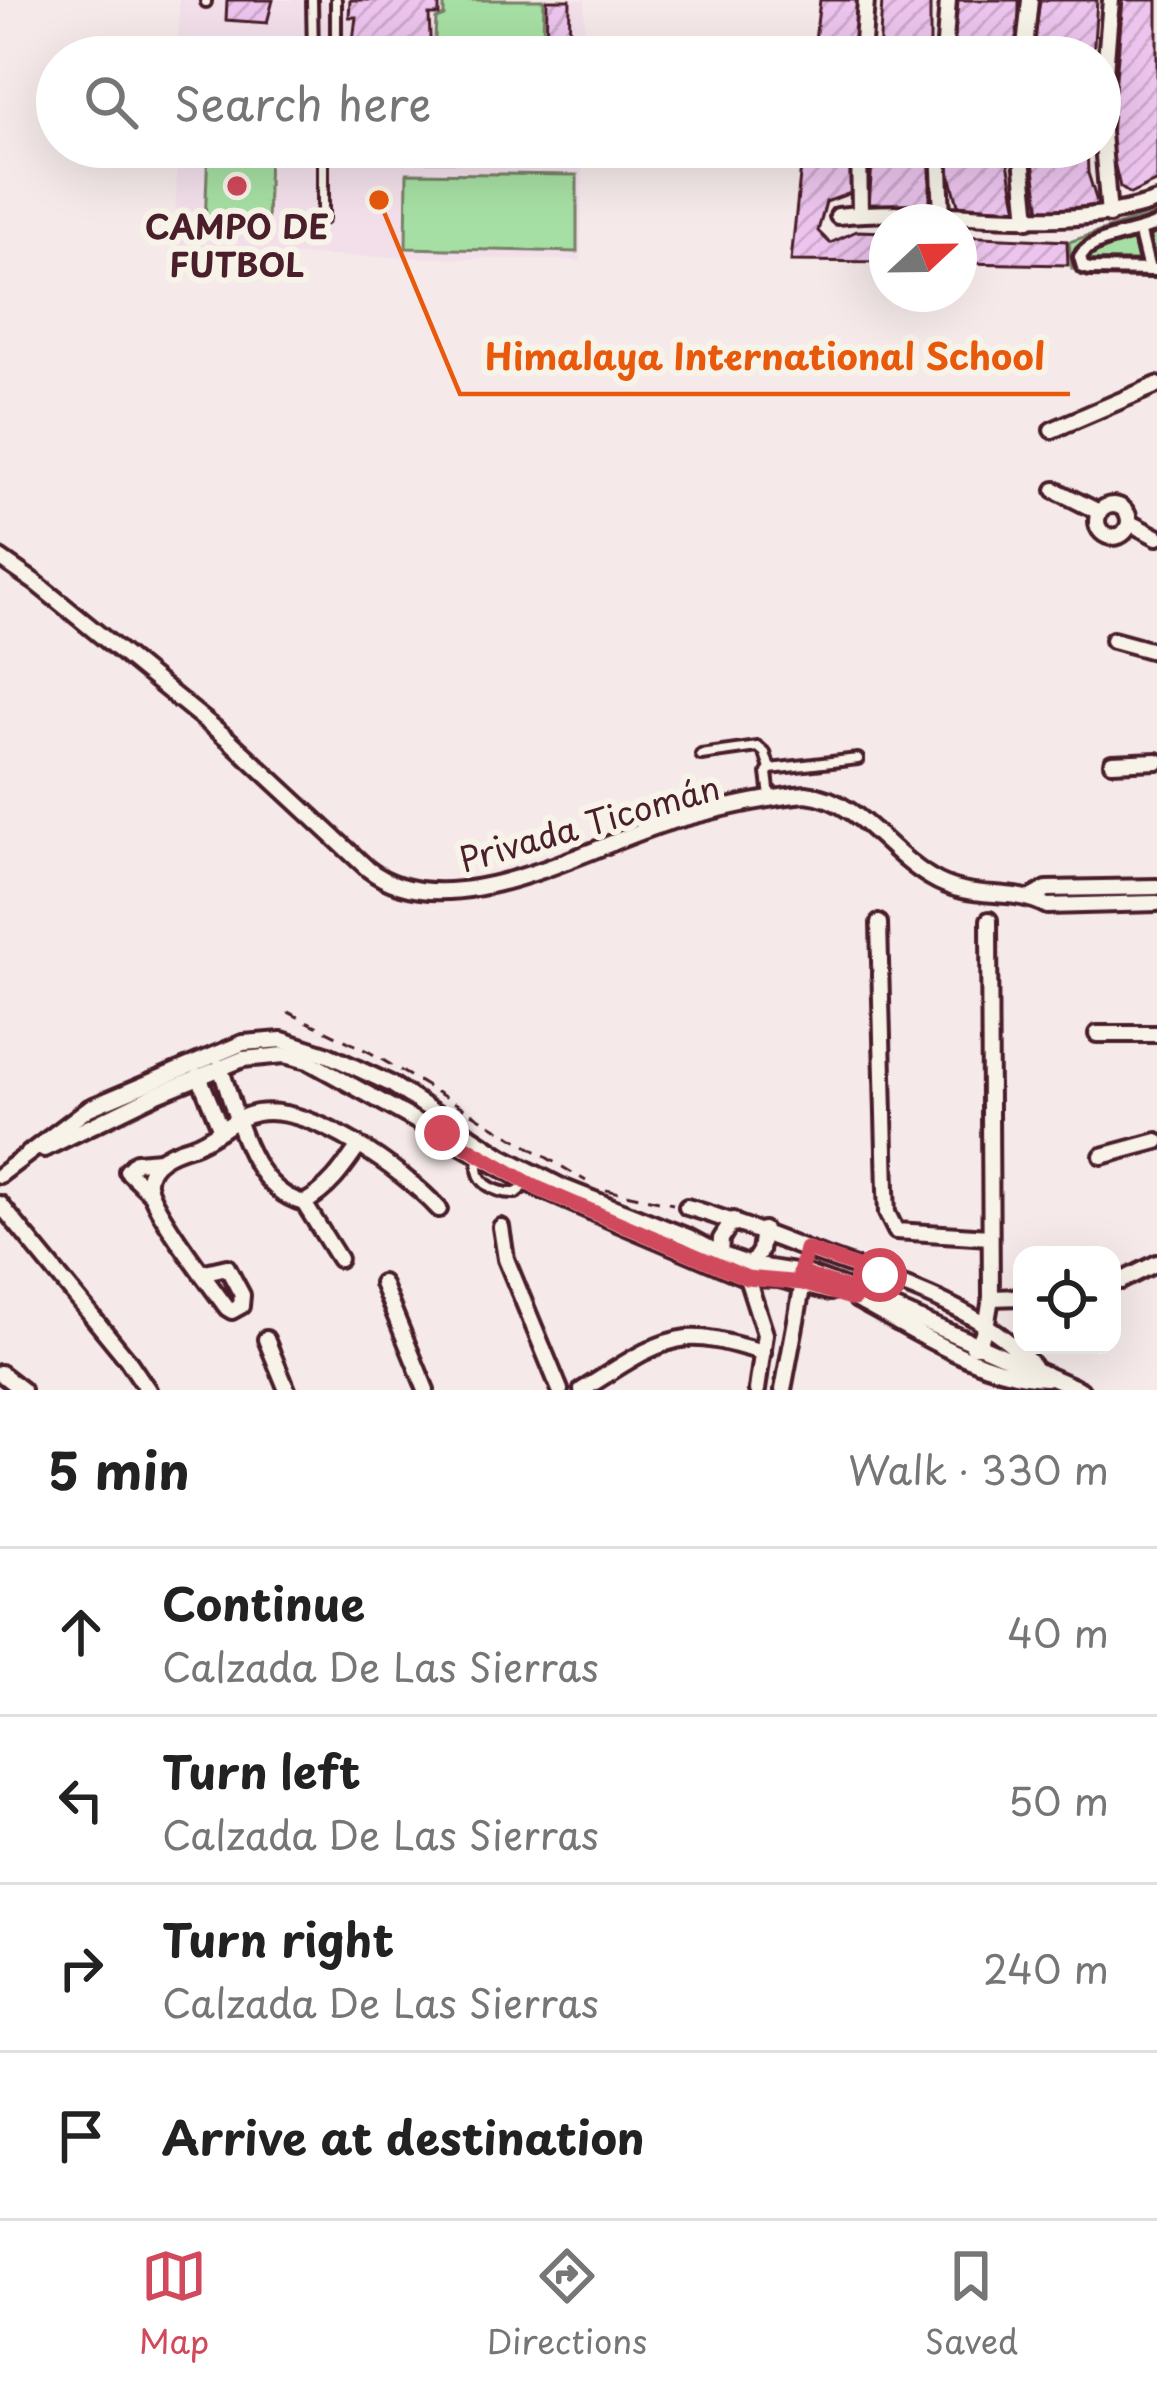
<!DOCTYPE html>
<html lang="en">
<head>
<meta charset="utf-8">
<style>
  :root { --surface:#fff; --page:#f2f2f2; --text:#222; --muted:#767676; --line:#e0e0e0; --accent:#d1495b }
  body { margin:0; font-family:"Playpen Sans",sans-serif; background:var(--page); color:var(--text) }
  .controls { position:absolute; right:36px; bottom:36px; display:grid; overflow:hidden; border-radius:24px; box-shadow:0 12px 48px #0002 }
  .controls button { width:108px; height:108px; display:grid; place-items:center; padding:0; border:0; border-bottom:3px solid var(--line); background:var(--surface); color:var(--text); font:60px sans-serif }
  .compass { position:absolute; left:869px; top:204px; width:108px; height:108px; border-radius:50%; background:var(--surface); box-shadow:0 12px 48px #0002; rotate:68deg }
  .stop { position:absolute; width:36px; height:36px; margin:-27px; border:9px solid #d1495b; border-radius:50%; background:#fff }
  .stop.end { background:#d1495b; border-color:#fff; box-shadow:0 3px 12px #0008 }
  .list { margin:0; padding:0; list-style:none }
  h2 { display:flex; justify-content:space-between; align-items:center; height:156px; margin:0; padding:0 48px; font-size:51px }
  h2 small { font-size:39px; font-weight:400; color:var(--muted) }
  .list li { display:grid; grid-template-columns:78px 1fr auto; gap:36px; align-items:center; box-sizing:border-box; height:168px; padding:0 48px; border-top:3px solid var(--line) }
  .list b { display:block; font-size:45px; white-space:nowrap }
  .list p { margin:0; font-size:39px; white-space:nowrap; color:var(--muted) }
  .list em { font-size:39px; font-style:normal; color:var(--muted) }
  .icon { flex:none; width:66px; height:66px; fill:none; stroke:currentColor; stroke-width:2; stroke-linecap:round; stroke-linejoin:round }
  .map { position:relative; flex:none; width:1157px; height:1390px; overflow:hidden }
  .search { position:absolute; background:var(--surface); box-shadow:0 12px 48px #0002; left:36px; right:36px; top:36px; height:132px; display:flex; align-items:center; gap:30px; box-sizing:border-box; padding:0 42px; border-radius:66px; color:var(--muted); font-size:45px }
  .sheet { height:828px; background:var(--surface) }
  nav { display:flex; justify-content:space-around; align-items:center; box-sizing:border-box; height:168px; border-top:3px solid var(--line); background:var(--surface); font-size:33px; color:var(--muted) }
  nav a { display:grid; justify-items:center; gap:6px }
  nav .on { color:var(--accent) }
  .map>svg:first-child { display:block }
  .built { fill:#f2dfea }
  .green { fill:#a6dfa3; stroke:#787f67; stroke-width:3 }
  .building { fill:url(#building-hatch); stroke:#4a1f2b; stroke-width:3 }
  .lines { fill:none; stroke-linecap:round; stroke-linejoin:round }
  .service-casing { stroke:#4a1f2b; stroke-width:16 }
  .pedestrian-casing { stroke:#4a1f2b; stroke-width:20 }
  .minor-casing { stroke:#4a1f2b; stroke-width:22 }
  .path { stroke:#4a1f2b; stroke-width:3; stroke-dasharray:12 9; stroke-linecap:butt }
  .service { stroke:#f7f3e8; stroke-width:8 }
  .pedestrian { stroke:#f7f3e8; stroke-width:10 }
  .minor { stroke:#f7f3e8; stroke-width:14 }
  .route { stroke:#d1495b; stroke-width:15 }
  .poi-dot { fill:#d1495b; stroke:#f7f3e8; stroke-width:4.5 }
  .labels { text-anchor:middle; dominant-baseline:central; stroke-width:12; stroke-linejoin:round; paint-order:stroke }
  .poi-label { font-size:33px; font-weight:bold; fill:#4a1f2b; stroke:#f7f3e8 }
  .street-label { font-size:33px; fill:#4a1f2b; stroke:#f7f3e8 }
  .leader { fill:none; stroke:#e8590c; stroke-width:4.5 }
  .callout-dot { fill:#e8590c; stroke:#f7f3e8; stroke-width:4.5 }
  .callout-label { font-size:36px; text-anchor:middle; font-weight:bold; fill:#e8590c; stroke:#f7f3e8; stroke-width:12; stroke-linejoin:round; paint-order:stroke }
</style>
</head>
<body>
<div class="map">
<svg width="1157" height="1390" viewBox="0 0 1157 1390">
  <defs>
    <pattern id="building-hatch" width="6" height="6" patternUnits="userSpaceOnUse" patternTransform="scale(3)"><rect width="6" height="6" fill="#ecc4ed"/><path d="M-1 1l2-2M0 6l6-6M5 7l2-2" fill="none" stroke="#cca8cb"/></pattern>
  </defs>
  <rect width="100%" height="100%" fill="#f5eae9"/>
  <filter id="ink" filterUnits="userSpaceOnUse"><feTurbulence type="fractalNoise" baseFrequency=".00833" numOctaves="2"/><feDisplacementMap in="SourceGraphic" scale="24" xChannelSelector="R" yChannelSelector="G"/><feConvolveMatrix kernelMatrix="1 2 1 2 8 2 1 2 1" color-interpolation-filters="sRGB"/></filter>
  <g filter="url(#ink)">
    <g class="built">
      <path d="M179,0H585L584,57H178Z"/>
      <path d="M177,147H583L581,261L175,253Z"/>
    </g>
    <g class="green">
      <path d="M444,0H544L543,35L489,36V57H434L436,19L444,16Z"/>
      <path d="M208,147H269L267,227L205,226Z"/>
      <rect x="369" y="147" width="109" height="14"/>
      <path d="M407,173L577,175V252L406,248Z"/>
      <path d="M1157,212V271L1072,269L1069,242Z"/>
    </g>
    <g class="building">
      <path d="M227,0H273L267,23L226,20Z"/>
      <path d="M350,0H439V15H429L431,57H351L356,17H349Z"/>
      <path d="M547,0H570L569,57H546Z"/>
      <path d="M820,0H857L855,57H813Z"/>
      <path d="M882,0H930V57H879Z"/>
      <path d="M958,0H1019V42L1010,57H953Z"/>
      <path d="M1040,0H1097L1093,57H1032Z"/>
      <path d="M1123,0H1157V181L1130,194L1120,187L1110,145Z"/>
      <path d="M545,36L544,57H495L496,37Z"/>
      <path d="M803,147H852L851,193L826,202L818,231L830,243L857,231L887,232V262L791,261Z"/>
      <path d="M873,147H930V202L869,207Z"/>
      <path d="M947,147H1005L1017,210L958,205L947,164Z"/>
      <path d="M1031,147H1087L1088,173L1098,205L1040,212Z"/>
      <path d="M959,236L1067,241L1068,265L959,263Z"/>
    </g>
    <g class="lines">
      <defs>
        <g id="service">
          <path d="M312,0L313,57"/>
          <path d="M336,0V57"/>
          <path d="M206,2V0"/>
          <path d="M323,219V147"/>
          <path d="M701,755L758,747L765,753L770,769"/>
          <path d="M770,797L767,773L770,769L858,759"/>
          <path d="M480,1158C471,1181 495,1194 516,1193L528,1183"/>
        </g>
        <g id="pedestrian">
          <path d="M1157,224C1136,235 1091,237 1080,257L1083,267L1090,269L1157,270"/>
          <path d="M1140,233L1149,270"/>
        </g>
        <g id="minor">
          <path d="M862,57L866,0"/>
          <path d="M944,57L948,0"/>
          <path d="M1024,57L1030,0"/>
          <path d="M859,147L860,214"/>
          <path d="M939,147L942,215"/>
          <path d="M1021,147L1028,220"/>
          <path d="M1109,215L1101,120L1111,0"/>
          <path d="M838,216C944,204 1053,237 1157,201"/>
          <path d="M1052,430L1157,385"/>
          <path d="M1055,490L1099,512"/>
          <circle cx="1113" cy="521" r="16"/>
          <path d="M1130,523L1157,537"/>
          <path d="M0,558L36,583L228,739L368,869C447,931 586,847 669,822C712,810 760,798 806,794C858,799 887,852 930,877C972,903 1011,886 1047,906L1157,903"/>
          <path d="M1113,640L1157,652"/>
          <path d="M1112,763L1157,761"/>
          <path d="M1032,897L1047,889L1157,887"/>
          <path d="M879,923L886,1190L887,1213L896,1231L990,1237"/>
          <path d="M1097,1034H1157"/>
          <path d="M220,1067C237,1113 249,1189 304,1203C329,1189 342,1170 358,1147"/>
          <path d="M199,1076L221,1130"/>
          <path d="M44,1149L155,1095L243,1059L284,1055L308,1061L537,1188L617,1223L747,1278L779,1279L830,1292"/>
          <path d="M1102,1156L1157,1141"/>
          <path d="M0,1175L89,1108L243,1043L282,1040L326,1054L391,1084L503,1157L562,1187L688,1237L720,1254L751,1265L808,1274L857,1292L1081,1390"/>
          <path d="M150,1193L127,1171L136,1162L160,1160"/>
          <path d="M304,1203L339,1259"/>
          <path d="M0,1204L127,1359L148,1390"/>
          <path d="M687,1207C729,1219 769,1235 810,1251C881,1277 984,1306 1033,1366"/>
          <path d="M501,1227L506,1259L560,1390"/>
          <path d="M720,1254L721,1239L733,1220"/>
          <path d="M751,1265L760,1251L763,1230"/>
          <path d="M201,1273L227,1267L242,1295L241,1306L232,1311L227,1308C211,1286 150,1207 148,1184C146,1161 174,1151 192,1146C216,1138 232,1117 257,1113C312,1104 404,1171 439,1209"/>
          <path d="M747,1278L765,1334L757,1390"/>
          <path d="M1121,1281L1157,1263"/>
          <path d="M382,1283L426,1390"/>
          <path d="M991,1298L1022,1297"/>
          <path d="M857,1300C914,1330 980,1376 1046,1378"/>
          <path d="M266,1339L287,1390"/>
          <path d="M973,1346H977L986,1327L991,1298L989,920"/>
          <path d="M0,1373L22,1390"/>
          <path d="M582,1390C613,1372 650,1342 687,1338C712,1336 738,1346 763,1352"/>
          <path d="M783,1390L803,1283"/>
        </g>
      </defs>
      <use href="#service" class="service-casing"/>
      <use href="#pedestrian" class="pedestrian-casing"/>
      <use href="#minor" class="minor-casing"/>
      <g class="path">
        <path d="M288,1012L371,1053L586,1181"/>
        <path d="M606,1190L673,1204"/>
      </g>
      <use href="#service" class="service"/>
      <use href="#pedestrian" class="pedestrian"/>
      <use href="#minor" class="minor"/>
    </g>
  </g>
  <g class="lines" filter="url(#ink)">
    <path class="route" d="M442,1133L537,1188L747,1278L803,1283L854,1299L857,1292L800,1273L806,1249L880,1275"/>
  </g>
  <circle class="poi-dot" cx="237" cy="186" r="12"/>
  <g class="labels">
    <g class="poi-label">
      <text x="237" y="225">CAMPO DE<tspan x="237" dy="38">FUTBOL</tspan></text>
    </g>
    <g class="street-label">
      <text transform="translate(589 822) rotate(-16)">Privada Ticomán</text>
    </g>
  </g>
  <path class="leader" d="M379 200L460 394H1070"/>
  <circle class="callout-dot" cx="379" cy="200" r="12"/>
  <g class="callout-label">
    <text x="765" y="370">Himalaya International School</text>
  </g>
</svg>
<div class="controls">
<button><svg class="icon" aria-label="locate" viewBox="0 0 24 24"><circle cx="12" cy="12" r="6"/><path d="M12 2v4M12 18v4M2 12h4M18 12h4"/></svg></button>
</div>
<svg class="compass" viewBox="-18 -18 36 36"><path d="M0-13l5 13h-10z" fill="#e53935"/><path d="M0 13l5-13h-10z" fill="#767676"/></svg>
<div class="stop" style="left:880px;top:1275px"></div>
<div class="stop end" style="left:442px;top:1133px"></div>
<div class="search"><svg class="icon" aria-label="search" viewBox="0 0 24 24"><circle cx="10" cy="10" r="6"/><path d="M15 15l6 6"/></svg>Search here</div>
</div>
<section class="sheet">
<h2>5 min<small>Walk · 330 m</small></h2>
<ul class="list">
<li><svg class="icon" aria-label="ahead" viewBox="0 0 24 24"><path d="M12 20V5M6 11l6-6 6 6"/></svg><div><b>Continue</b><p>Calzada De Las Sierras</p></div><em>40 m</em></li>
<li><svg class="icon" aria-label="left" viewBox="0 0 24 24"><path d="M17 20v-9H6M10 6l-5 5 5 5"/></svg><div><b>Turn left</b><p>Calzada De Las Sierras</p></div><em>50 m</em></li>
<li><svg class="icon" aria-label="right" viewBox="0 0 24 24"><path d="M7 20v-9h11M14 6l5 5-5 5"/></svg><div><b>Turn right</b><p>Calzada De Las Sierras</p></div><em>240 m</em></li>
<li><svg class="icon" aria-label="arrive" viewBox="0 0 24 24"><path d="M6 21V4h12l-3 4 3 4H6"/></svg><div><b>Arrive at destination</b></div></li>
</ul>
</section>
<nav>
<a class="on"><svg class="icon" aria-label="map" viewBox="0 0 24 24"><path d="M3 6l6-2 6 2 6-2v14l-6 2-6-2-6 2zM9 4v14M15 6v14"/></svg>Map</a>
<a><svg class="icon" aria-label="directions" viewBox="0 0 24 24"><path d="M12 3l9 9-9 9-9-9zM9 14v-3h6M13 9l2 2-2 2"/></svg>Directions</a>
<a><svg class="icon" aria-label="saved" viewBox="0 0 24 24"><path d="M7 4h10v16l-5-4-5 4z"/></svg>Saved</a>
</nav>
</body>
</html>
